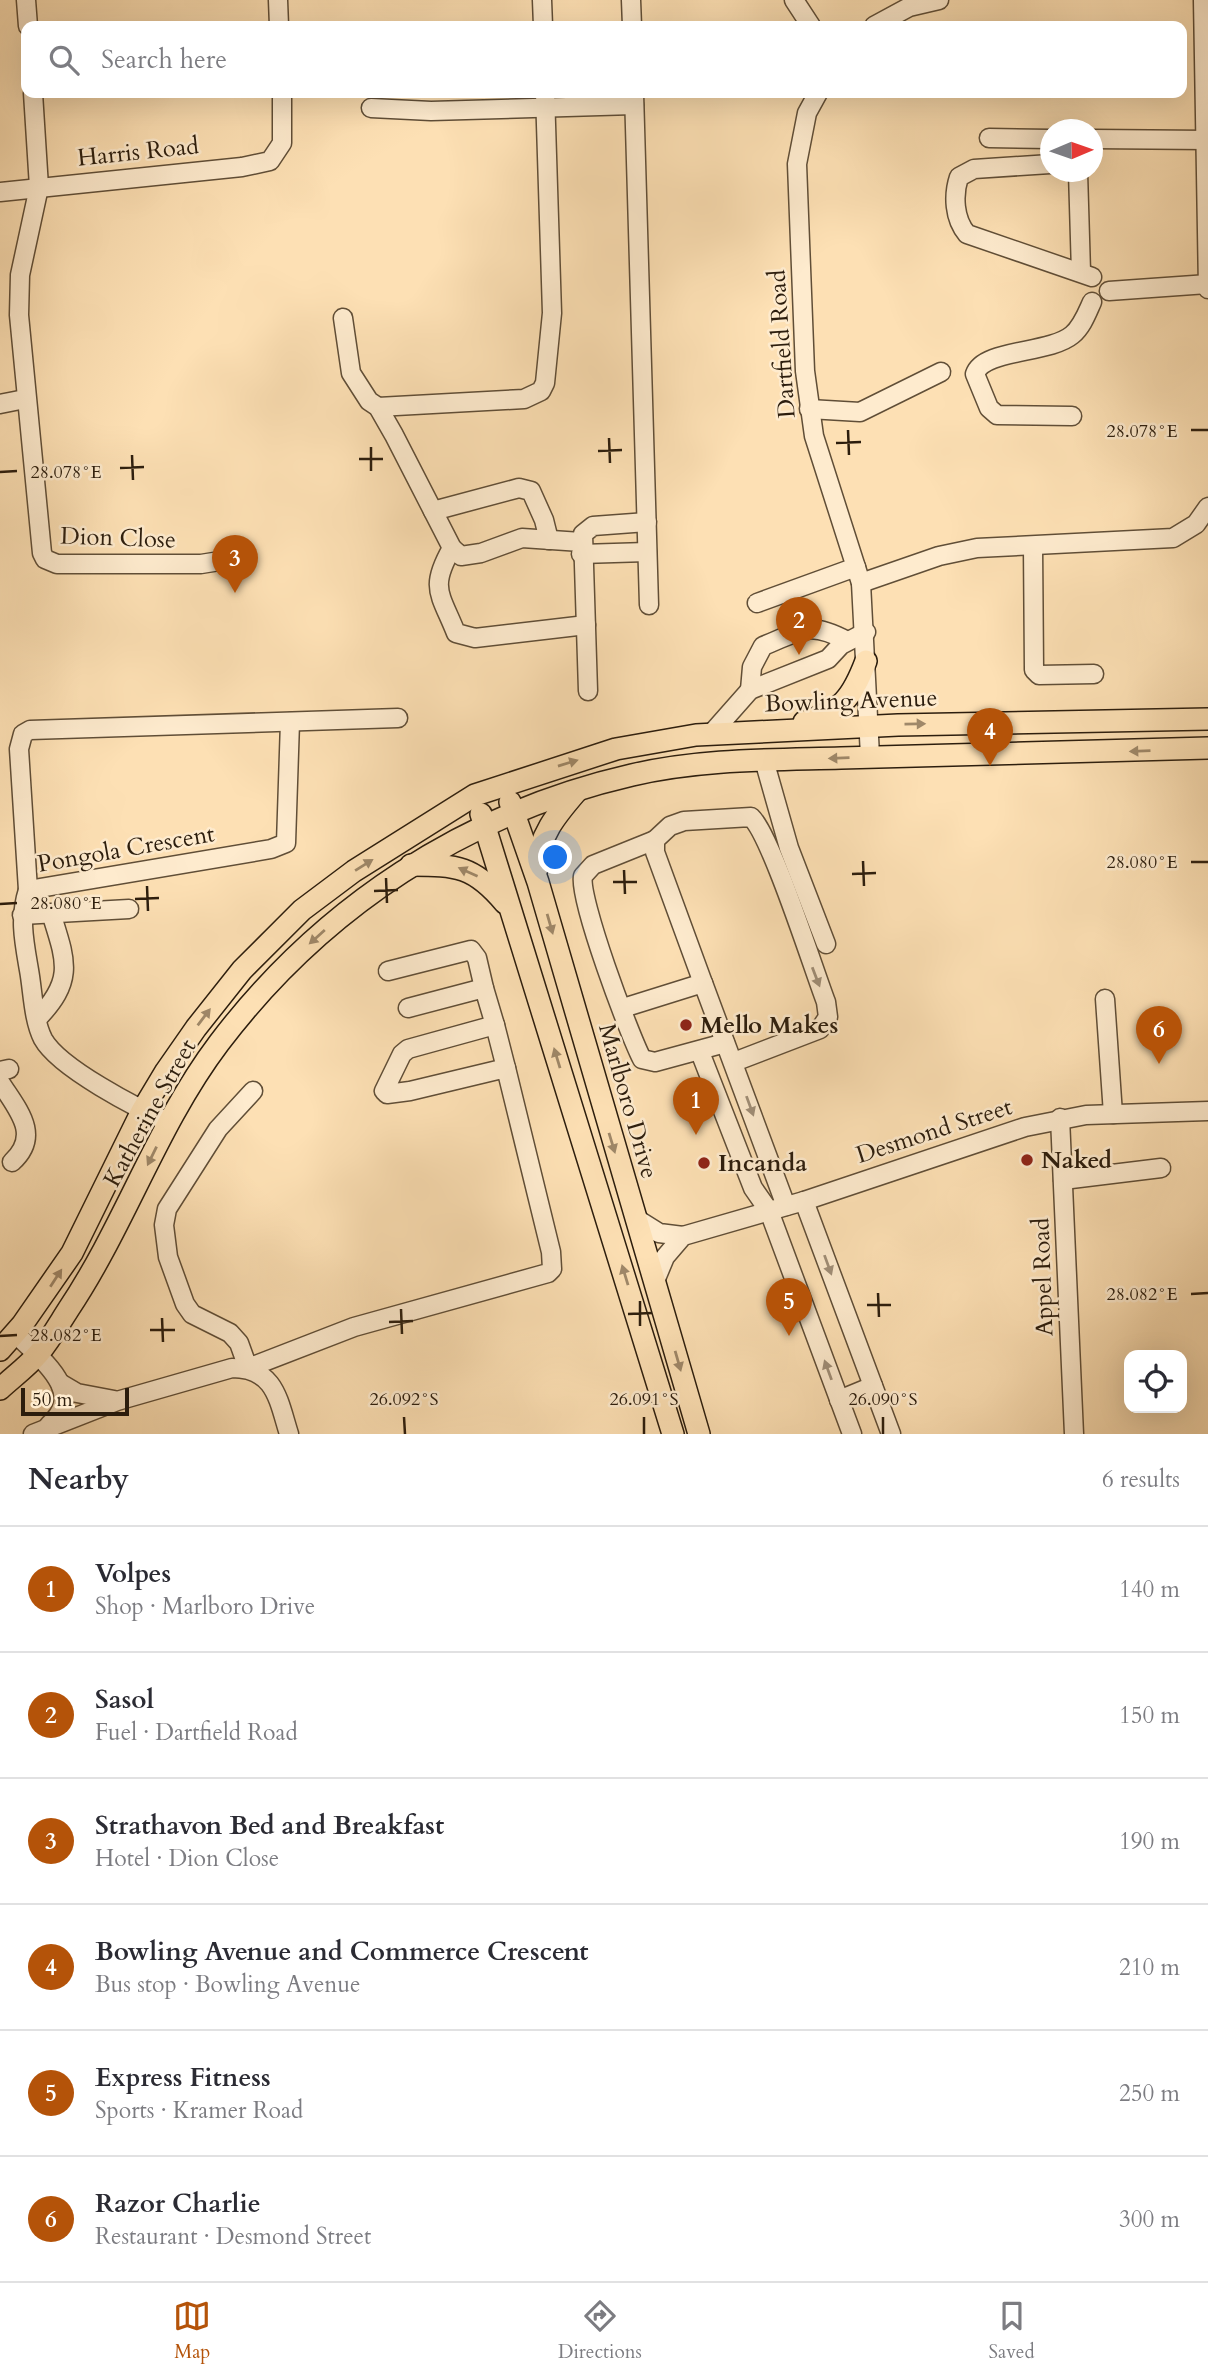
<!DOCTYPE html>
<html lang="en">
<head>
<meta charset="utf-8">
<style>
  :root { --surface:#fff; --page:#f2f2f3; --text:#2b2b33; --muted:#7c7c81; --line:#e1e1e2; --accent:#b45309 }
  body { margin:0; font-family:Cardo,serif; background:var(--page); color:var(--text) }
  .controls { position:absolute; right:21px; bottom:21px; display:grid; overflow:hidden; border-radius:14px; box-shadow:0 7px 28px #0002 }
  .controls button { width:63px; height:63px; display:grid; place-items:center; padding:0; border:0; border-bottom:2px solid var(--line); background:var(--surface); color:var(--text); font:35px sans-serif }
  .compass { position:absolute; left:1040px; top:119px; width:63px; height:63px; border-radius:50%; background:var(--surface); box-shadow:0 7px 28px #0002; rotate:88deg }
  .scale { position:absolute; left:21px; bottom:18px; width:108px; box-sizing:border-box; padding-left:7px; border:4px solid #2c1d0d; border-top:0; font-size:19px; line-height:24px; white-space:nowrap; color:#2c1d0d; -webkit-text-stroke:5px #feebce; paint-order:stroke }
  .you { position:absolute; left:556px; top:858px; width:24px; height:24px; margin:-18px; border:5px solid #fff; border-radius:50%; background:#1a73e8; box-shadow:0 0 0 10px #1a73e833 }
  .badge { display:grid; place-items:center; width:46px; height:46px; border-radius:50%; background:var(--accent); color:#fff; font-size:23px; font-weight:700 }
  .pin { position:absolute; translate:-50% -58px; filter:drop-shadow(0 2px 4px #0008) }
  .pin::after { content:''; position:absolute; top:37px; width:24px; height:21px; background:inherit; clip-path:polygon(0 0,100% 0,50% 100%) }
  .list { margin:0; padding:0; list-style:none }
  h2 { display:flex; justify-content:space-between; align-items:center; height:91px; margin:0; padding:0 28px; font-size:30px }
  h2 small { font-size:23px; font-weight:400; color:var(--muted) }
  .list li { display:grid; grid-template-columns:46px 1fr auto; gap:21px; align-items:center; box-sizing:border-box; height:126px; padding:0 28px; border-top:2px solid var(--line) }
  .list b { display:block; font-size:26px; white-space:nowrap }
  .list p { margin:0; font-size:23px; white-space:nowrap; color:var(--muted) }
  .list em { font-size:23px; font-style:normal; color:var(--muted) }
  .icon { flex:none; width:38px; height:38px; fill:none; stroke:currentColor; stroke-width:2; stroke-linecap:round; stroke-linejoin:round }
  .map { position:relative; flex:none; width:1208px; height:1434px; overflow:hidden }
  .search { position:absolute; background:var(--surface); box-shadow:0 7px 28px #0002; left:21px; right:21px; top:21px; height:77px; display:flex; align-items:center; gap:18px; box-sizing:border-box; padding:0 24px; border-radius:14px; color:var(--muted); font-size:26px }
  .sheet { height:847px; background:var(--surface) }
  nav { display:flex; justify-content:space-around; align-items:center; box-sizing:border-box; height:98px; border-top:2px solid var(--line); background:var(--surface); font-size:19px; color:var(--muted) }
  nav a { display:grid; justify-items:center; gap:4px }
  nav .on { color:var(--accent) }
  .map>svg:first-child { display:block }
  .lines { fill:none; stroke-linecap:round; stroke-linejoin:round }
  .minor-casing { stroke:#604e37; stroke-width:21 }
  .major-casing { stroke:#2c1d0d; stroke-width:24 }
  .minor { stroke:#feebce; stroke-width:18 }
  .major { stroke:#fde0b4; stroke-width:21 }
  .oneway { fill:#9f8869 }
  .oneway2 { fill:#a08e77 }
  .ticks { fill:none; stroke:#2c1d0d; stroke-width:2.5 }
  .poi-dot { fill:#8f2418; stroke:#feebce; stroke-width:2.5 }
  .labels { text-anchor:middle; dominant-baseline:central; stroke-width:5; stroke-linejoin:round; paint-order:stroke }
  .street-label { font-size:24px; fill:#2c1d0d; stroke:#feebce }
  .poi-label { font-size:24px; font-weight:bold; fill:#2c1d0d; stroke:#feebce; text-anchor:start }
  .ticks-label { font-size:18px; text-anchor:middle; fill:#2c1d0d; stroke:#feebce; stroke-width:5; stroke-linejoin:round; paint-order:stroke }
</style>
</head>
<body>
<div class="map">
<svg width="1208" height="1434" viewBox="0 0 1208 1434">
  <rect width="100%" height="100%" fill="#fde0b4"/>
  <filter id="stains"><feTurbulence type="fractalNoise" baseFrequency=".00286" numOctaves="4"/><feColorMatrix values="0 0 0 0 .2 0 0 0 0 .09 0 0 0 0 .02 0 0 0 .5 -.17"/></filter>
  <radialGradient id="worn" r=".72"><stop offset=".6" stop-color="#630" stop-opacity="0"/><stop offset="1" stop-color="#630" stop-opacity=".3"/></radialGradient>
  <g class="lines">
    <defs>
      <g id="minor">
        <path d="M26,0L28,26"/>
        <path d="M278,0L279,26"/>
        <path d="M542,0L543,26"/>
        <path d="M631,0L632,26"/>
        <path d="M794,0L811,26"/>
        <path d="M1203,0L1208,289"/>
        <path d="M874,26L909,7L939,0"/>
        <path d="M33,93L39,187L20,275L19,315L42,553L45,559L57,564H201L226,560"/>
        <path d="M634,93L649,605"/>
        <path d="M818,93L807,113L797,164L805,371L814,436L861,583L870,756"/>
        <path d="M371,108L431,111L634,105"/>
        <path d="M989,138L1050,139"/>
        <path d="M1092,139L1208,140"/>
        <path d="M1050,164L974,169L959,177C953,195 954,219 967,234L1092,277"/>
        <path d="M1078,172L1081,272"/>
        <path d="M0,192L242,167L270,161L282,143V93"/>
        <path d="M1109,291L1208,284"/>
        <path d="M343,318L351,373L369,401L378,407L394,435L452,548L461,556L481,553L522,538L581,542"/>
        <path d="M0,404L25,399"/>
        <path d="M378,407L524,399L541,391L545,383L552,313L545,93"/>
        <path d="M809,409L860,412L941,372"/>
        <path d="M1072,416L997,415L989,408L975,374C983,349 1049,354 1072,335C1082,327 1087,313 1092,302"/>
        <path d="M433,511L519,488L531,491L544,520L549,540"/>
        <path d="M1033,546L1034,670L1039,675L1094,674"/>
        <path d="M452,548C429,588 440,593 456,633L475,638L586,625"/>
        <path d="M581,554L647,552"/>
        <path d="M861,583L939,556L977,548L1173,538L1196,524L1208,507"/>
        <path d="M757,603L856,567"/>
        <path d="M750,690L752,667L763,646C801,631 808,620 847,641"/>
        <path d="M588,691L583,534L593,526L647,522"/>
        <path d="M712,733L750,690L828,659L841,645L866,632"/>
        <path d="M764,760L789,848L826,944"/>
        <path d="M655,840L593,865L583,876C578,898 629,1034 642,1059L655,1062L725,1043"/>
        <path d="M28,890L19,749L23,734L30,730L398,718"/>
        <path d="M22,915L129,909"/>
        <path d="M388,971L471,950L477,958L484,988"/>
        <path d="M703,983L655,852V840L670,826L684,821L751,817C771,835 813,968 826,1002L828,1017L820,1029L734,1062"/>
        <path d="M1105,999L1113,1114"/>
        <path d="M623,1008L703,983L786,1206"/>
        <path d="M37,1019C75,980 66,961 51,913"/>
        <path d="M495,1025L506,1068"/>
        <path d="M700,1052L753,1188L769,1211L852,1434"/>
        <path d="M0,1071L9,1069"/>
        <path d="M0,1082C17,1109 42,1135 12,1162"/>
        <path d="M253,1091L218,1129L167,1209L164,1225L168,1257L185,1304L192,1314L230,1333L239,1343L248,1368L354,1327L548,1273L552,1269L551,1252L506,1068L410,1091L387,1094L384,1091L402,1054L408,1049L495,1025L484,988L408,1008"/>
        <path d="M1060,1118L1074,1434"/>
        <path d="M169,1122C138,1109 59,1068 43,1039C33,1019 33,992 29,970C24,941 19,918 28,890L271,849L286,843L290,722"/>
        <path d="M1063,1180L1161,1168"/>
        <path d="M804,1201L891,1434"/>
        <path d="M635,1218L659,1233L683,1236"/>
        <path d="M655,1281L665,1257L683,1236L804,1201L1025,1127L1086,1115L1208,1111"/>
        <path d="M15,1333C39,1358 88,1392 49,1425"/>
        <path d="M60,1383L77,1393L114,1400"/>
        <path d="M839,1400L873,1386"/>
        <path d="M33,1434L117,1401L232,1368C275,1368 278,1399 289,1434"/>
      </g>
      <g id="major">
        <path d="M804,722C842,711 852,698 866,661"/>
        <path d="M510,802L538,882L699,1434"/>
        <path d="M481,814L673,1434"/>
        <path d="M411,865C457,865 474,866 505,903"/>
        <path d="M537,869C538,836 557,814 577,791"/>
        <path d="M0,1350L22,1325L72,1253L142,1111L166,1071L196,1028L242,970L302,910L354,871L475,795L616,749L696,735L898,725L1208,719"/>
        <path d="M0,1389C13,1377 28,1366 39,1353C50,1340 59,1324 68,1310C125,1225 157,1125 219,1043C322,907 466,813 632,775C700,759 771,760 841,758C963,754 1086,752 1208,748"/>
      </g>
    </defs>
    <use href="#minor" class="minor-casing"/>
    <use href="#major" class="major-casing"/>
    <use href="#minor" class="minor"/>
    <use href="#major" class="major"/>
  </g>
  <defs><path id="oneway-solid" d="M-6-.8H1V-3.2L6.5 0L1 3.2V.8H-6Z" transform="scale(1.75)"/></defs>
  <g class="oneway">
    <use href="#oneway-solid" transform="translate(915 724) rotate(-1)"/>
    <use href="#oneway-solid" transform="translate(1140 751) rotate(178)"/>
    <use href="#oneway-solid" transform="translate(839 758) rotate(178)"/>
    <use href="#oneway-solid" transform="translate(568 763) rotate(-17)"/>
    <use href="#oneway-solid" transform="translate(364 865) rotate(-32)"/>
    <use href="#oneway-solid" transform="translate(468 872) rotate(-156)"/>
    <use href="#oneway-solid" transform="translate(550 924) rotate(74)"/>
    <use href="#oneway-solid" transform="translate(317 937) rotate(138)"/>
    <use href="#oneway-solid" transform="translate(204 1017) rotate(-53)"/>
    <use href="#oneway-solid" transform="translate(557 1058) rotate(-107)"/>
    <use href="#oneway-solid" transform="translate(612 1143) rotate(73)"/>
    <use href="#oneway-solid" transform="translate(152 1156) rotate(116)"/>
    <use href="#oneway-solid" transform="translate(625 1275) rotate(-107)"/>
    <use href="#oneway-solid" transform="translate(56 1278) rotate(-57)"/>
    <use href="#oneway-solid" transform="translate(678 1361) rotate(74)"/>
  </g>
  <g class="oneway2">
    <use href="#oneway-solid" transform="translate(816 977) rotate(69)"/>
    <use href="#oneway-solid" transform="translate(750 1106) rotate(70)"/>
    <use href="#oneway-solid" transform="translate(828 1265) rotate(70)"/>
    <use href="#oneway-solid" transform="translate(828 1370) rotate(-110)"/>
  </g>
  <path class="ticks" d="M848,430L849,455M1191,430H1208M609,438L610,463M836,443L861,442M371,447V471M598,451L622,450M132,455L133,480M359,459H383M120,468L144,467M0,472L17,471M863,861L864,886M1191,862H1208M624,870L625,894M852,874L876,873M386,878L387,903M613,882H637M147,886L148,911M374,891L398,890M135,899L159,898M0,904L17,903M878,1293L879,1317M1191,1294L1208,1293M640,1301V1326M867,1305H891M401,1309L402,1334M628,1314L652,1313M162,1318L163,1342M389,1322L413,1321M150,1330H175M0,1336L17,1335M404,1417L405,1434M644,1417V1434M883,1417V1434"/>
  <g class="poi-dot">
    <circle cx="686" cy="1025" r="7"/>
    <circle cx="1027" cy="1160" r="7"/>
    <circle cx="704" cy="1163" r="7"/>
  </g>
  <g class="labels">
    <g class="street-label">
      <text transform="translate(138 152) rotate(-6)">Harris Road</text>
      <text transform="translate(782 344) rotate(-94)">Dartfield Road</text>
      <text transform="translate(118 538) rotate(2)">Dion Close</text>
      <text transform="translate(851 701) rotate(-2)">Bowling Avenue</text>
      <text transform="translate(126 849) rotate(-10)">Pongola Crescent</text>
      <text transform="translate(628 1101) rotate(74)">Marlboro Drive</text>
      <text transform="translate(150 1113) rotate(-61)">Katherine Street</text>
      <text transform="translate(934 1131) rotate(-18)">Desmond Street</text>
      <text transform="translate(1043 1277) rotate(-92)">Appel Road</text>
    </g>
    <g class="poi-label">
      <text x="700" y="1025">Mello Makes</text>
      <text x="1041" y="1160">Naked</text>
      <text x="718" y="1163">Incanda</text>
    </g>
  </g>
  <g class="ticks-label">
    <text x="1142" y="437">28.078°E</text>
    <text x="66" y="478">28.078°E</text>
    <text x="1142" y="868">28.080°E</text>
    <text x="66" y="909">28.080°E</text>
    <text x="1142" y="1300">28.082°E</text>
    <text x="66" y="1341">28.082°E</text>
    <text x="404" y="1405">26.092°S</text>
    <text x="644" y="1405">26.091°S</text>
    <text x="883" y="1405">26.090°S</text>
  </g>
  <rect width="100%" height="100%" filter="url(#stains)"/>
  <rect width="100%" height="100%" fill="url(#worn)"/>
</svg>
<div class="controls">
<button><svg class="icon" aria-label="locate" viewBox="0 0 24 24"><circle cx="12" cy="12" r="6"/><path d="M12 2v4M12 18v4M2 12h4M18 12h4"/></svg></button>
</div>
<svg class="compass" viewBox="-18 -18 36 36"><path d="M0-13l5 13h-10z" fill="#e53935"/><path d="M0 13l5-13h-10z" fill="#7c7c81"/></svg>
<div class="scale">50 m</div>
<div class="you"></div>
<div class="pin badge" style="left:696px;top:1135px">1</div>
<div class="pin badge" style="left:799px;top:655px">2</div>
<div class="pin badge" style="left:235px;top:593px">3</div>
<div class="pin badge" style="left:990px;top:766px">4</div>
<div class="pin badge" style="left:789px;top:1336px">5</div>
<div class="pin badge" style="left:1159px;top:1064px">6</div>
<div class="search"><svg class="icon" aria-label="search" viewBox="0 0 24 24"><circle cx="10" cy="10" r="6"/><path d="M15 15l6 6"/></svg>Search here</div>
</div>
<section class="sheet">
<h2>Nearby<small>6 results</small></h2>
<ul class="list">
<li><span class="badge">1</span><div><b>Volpes</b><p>Shop · Marlboro Drive</p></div><em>140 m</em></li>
<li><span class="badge">2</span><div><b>Sasol</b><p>Fuel · Dartfield Road</p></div><em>150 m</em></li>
<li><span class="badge">3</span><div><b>Strathavon Bed and Breakfast</b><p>Hotel · Dion Close</p></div><em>190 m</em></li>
<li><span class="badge">4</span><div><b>Bowling Avenue and Commerce Crescent</b><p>Bus stop · Bowling Avenue</p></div><em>210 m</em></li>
<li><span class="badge">5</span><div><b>Express Fitness</b><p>Sports · Kramer Road</p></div><em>250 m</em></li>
<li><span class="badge">6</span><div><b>Razor Charlie</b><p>Restaurant · Desmond Street</p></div><em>300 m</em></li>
</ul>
</section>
<nav>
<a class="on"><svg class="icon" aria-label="map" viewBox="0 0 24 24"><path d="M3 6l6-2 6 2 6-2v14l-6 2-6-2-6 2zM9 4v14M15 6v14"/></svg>Map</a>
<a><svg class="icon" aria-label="directions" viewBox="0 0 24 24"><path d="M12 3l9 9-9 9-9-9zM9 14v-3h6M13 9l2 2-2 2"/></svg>Directions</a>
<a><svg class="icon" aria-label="saved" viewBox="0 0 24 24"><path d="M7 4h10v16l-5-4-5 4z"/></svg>Saved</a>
</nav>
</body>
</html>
